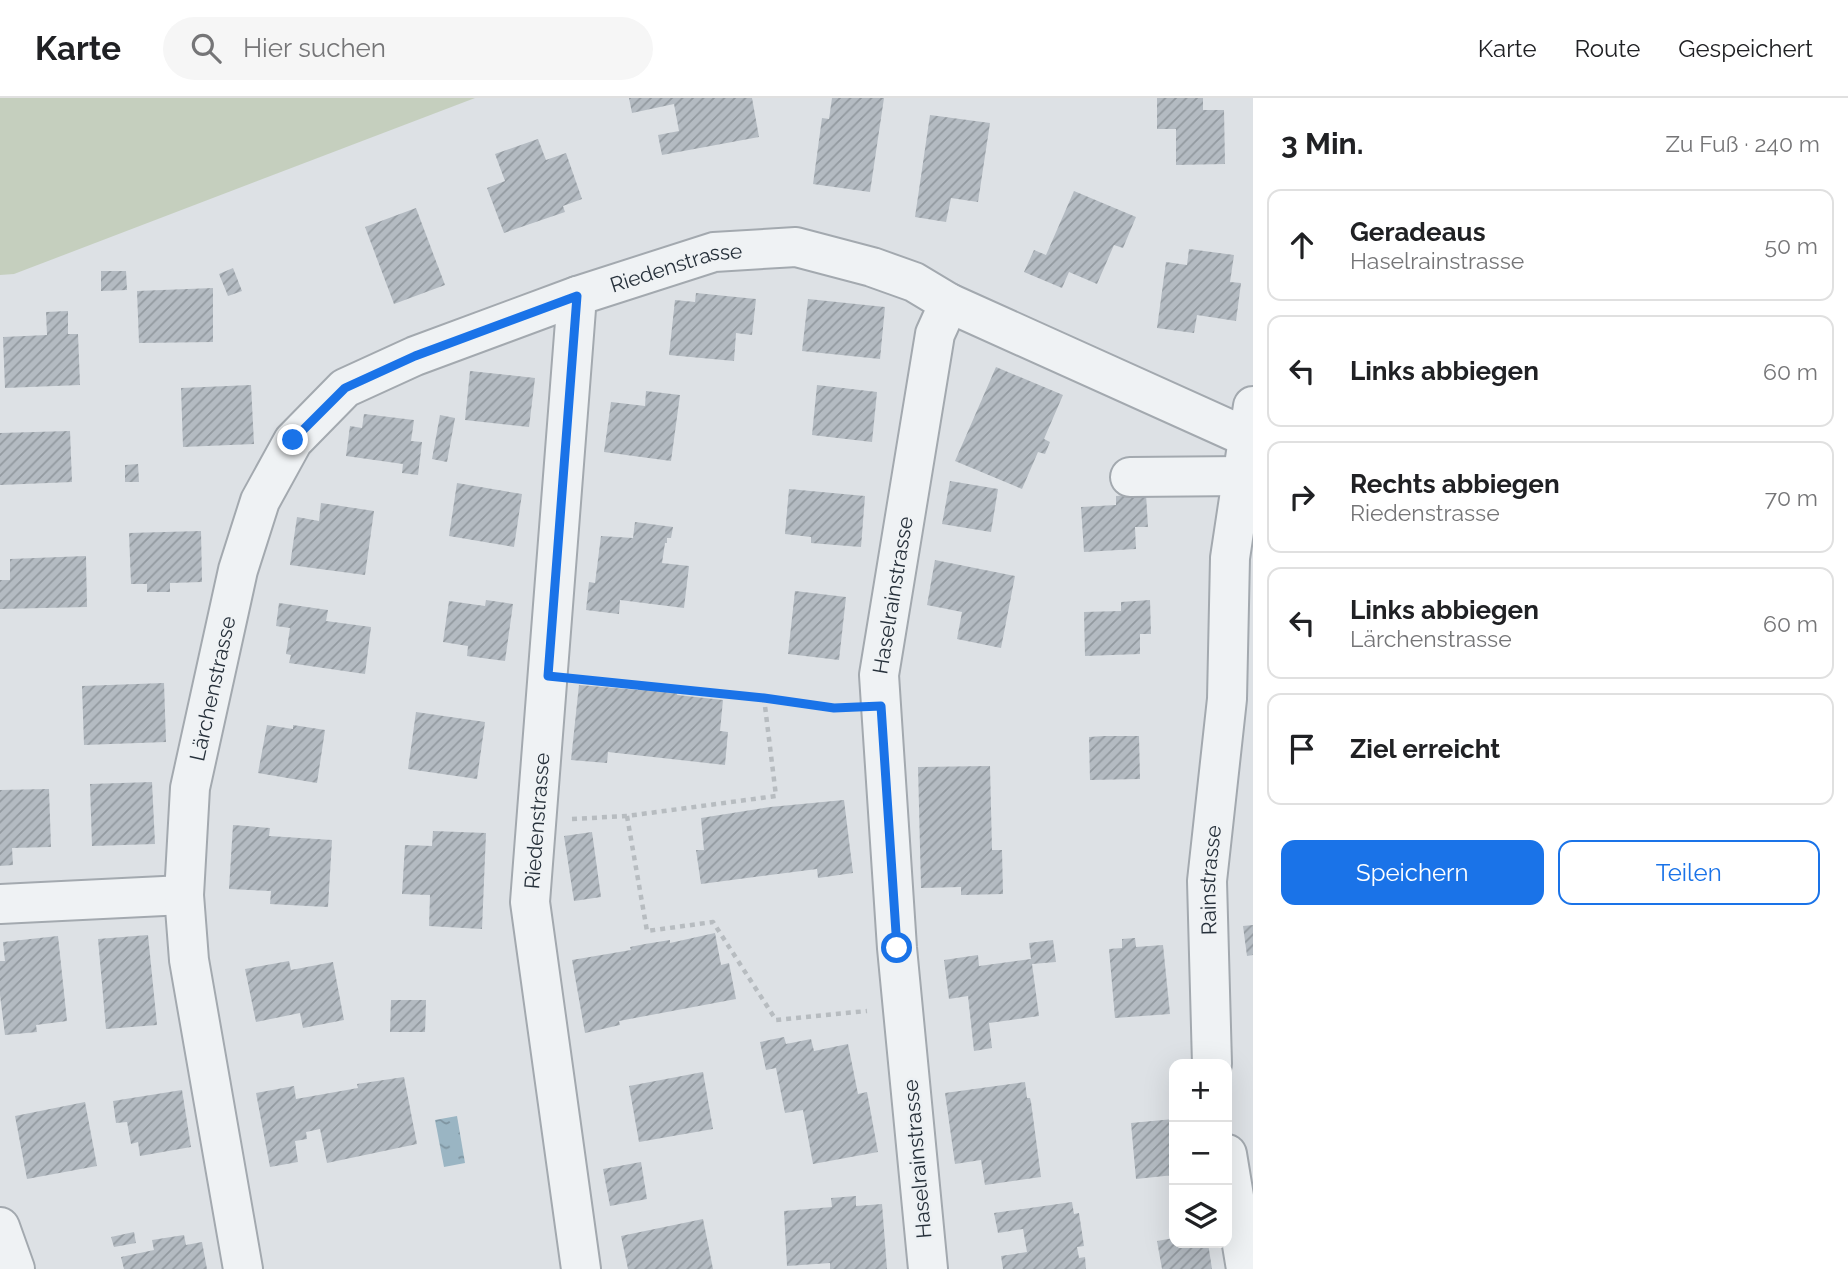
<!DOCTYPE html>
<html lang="de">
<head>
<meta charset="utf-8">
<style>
  :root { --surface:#fff; --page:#f6f6f6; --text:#202124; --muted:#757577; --line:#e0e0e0; --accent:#1a73e8 }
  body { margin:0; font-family:Raleway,sans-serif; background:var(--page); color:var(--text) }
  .controls { position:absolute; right:21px; bottom:21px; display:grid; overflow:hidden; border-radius:14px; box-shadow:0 7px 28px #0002 }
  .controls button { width:63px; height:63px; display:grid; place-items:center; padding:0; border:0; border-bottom:2px solid var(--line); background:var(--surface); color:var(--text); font:35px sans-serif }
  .stop { position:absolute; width:21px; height:21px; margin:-16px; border:5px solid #1a73e8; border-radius:50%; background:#fff }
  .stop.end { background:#1a73e8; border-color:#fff; box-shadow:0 2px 7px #0008 }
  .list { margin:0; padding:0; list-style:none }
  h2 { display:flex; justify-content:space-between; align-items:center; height:91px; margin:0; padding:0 28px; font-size:30px }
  h2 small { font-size:23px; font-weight:400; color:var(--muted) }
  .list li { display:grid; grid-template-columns:46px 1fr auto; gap:21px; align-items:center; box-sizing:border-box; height:112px; margin:0 14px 14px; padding:0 14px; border:2px solid var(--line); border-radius:14px }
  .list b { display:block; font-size:26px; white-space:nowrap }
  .list p { margin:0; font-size:23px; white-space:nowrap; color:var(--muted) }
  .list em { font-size:23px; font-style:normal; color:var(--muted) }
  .actions { display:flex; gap:14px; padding:21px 28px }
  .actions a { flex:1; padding:16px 0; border:2px solid var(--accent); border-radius:14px; text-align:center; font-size:24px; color:var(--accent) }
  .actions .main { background:var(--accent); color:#fff }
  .icon { flex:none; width:38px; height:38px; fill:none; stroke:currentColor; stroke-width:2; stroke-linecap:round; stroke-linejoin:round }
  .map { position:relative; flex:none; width:1253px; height:1171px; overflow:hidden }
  header { display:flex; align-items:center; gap:42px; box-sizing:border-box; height:98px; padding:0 35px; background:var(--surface); border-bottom:2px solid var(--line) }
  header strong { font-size:33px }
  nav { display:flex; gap:38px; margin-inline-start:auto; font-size:24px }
  .search { width:490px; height:63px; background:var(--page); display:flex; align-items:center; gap:18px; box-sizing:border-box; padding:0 24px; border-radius:38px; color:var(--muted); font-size:26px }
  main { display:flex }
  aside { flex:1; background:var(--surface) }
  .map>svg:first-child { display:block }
  .green { fill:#c5cfbe }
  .water { fill:url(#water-ripples) }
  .building { fill:url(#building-hatch) }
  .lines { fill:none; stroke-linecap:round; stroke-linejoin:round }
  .minor-casing { stroke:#a3a9af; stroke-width:42 }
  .path { stroke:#b7bcc0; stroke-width:4.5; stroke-dasharray:5 5; stroke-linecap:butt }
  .minor { stroke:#eff2f4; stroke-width:38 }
  .route { stroke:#1a73e8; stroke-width:9 }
  .labels { text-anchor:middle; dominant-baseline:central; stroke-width:5; stroke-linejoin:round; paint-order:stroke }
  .street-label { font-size:21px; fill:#27313b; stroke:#ecf0f3 }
</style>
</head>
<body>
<header>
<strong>Karte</strong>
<div class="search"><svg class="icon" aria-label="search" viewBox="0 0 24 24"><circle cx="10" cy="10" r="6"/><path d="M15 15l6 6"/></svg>Hier suchen</div>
<nav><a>Karte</a><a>Route</a><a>Gespeichert</a></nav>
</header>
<main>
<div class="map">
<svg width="1253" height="1171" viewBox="0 0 1253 1171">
  <defs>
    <pattern id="water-ripples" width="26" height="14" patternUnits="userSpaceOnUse" patternTransform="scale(1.75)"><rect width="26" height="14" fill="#9ab5c3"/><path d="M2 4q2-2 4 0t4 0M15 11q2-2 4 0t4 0" fill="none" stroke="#7e94a0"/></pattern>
    <pattern id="building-hatch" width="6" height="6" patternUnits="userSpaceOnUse" patternTransform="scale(1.75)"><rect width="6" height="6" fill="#b4bbc2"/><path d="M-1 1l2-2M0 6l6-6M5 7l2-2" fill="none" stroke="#92999f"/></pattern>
  </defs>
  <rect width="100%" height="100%" fill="#dde1e5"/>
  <path class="green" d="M0,0H475L14,176L0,177Z"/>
  <path class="water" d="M457,1018L465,1065L444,1069L435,1022Z"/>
  <g class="building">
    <path d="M629,0H752L759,39L662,57L658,37L679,33L674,6L632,15Z"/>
    <path d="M832,0H884L870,94L813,86L822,20L829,21Z"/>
    <path d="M1157,0H1203V12H1224L1225,66L1176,67V31H1157Z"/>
    <path d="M930,17L990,25L978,104L951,100L946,124L915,119Z"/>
    <path d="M538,41L546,62L566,55L582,101L563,108L565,114L504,135L487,90L505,83L495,56Z"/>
    <path d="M1074,93L1136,119L1123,150L1114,147L1097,186L1069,174L1062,190L1024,174L1034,152L1046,157Z"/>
    <path d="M416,110L445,187L394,206L365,129Z"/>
    <path d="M1189,151L1234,157L1230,184L1241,185L1236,223L1197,217L1194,235L1157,230L1166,164L1187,167Z"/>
    <path d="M233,170L242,193L228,198L219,176Z"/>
    <path d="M101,173H126L127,192L101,193Z"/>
    <path d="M213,190V244L139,245L137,193Z"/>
    <path d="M696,195L756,201L752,237L736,235L734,263L669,257L675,202L695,204Z"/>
    <path d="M808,201L885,209L880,261L802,253Z"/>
    <path d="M68,213V236H78L80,287L5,290L3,239L47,237L46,214Z"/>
    <path d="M996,269L1063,297L1044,341L1050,344L1045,356L1038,354L1022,391L955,363Z"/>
    <path d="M470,273L535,280L529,329L465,322Z"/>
    <path d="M251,287L254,346L183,349L181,290Z"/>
    <path d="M817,287L877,294L872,344L812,337Z"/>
    <path d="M646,293L680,297L671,363L604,354L611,304L645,308Z"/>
    <path d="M364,316L414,322L411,343L422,344L418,377L402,375L403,366L346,358L350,328L362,330Z"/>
    <path d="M440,317L455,320L447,364L432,361Z"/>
    <path d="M70,333L72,384L0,387V335Z"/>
    <path d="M138,366L139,384H125V367Z"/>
    <path d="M950,383L998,391L991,434L942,426Z"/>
    <path d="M457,385L522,396L514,449L449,438Z"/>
    <path d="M789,391L865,398L861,449L811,445V439L785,436Z"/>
    <path d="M1146,396L1148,429H1135L1136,451L1084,454L1081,409L1116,407V398Z"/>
    <path d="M321,405L374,413L365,477L290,467L297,419L319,423Z"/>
    <path d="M635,424L673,429L671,440H667V445H665L662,465L689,468L684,510L620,502L619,516L586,512L589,484L595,485L601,438L633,440Z"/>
    <path d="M201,433L202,484L170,485V494H147V486H131L129,435Z"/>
    <path d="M86,458L87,509L0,511V482H10V461Z"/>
    <path d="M935,462L1015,478L1001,550L957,541L962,514L927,507Z"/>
    <path d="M795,493L846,499L839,562L788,556Z"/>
    <path d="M486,502L513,506L505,563L467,558L468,548L443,544L449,503L485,508Z"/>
    <path d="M1150,502L1151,536H1140V556L1085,558L1084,514L1121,513V504Z"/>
    <path d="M279,505L328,512L326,523L371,529L365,576L289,565L291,557L286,556L290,530L276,528Z"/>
    <path d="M164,585L166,644L84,647L82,588Z"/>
    <path d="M579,587L638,592V589L656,591L678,593L677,597L723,602L720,633L728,634L725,667L608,654L607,665L571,662Z"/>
    <path d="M416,614L485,624L477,681L408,671Z"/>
    <path d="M267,627L293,631V627L325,632L317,685L258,675Z"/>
    <path d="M1104,638H1139L1140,681L1090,682L1089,639Z"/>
    <path d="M990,668L992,752H1002L1003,796L961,797V789L921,790L918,669Z"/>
    <path d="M152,684L155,746L92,748L90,686Z"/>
    <path d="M49,691L51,749L12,750L13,767L0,768V692Z"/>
    <path d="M844,702L853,775L818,780L817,771L701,786L696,752H704L701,720L770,709Z"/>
    <path d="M233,727L270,730L269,738L332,742L328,809L270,806L271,793L229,791Z"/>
    <path d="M433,733L486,735L482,831L429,828L430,797L402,796L405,747L432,748Z"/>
    <path d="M592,734L601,799L574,803L564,738Z"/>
    <path d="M1253,827V857L1247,858L1243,828Z"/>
    <path d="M715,835L721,867L729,865L736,901L619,923L620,927L585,935L572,862L631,852L630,849L645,846L670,842V845Z"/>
    <path d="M148,837L157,927L106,931L98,841Z"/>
    <path d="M58,838L67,923L36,927L37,934L5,937L0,897V863H5L3,844Z"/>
    <path d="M1135,840L1136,849L1163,847L1170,916L1115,920L1109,851L1122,850V841Z"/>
    <path d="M1053,842L1056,864L1032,866L1039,918L989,925L992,950L974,953L968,898L949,901L944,862L978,857L979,868L1031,861L1029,845Z"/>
    <path d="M289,863L291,872L333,864L344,922L303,930L300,915L256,924L245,871Z"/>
    <path d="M391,902H426L425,934H390Z"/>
    <path d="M784,939L786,946L811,941L814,953L848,946L858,996L867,994L878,1054L813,1066L803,1012L785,1015L776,970L766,972L760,944Z"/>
    <path d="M703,974L713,1031L639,1044L629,988Z"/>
    <path d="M404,979L417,1046L327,1065L320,1031L306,1034L307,1041L295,1043L298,1064L270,1069L256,995L294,988L296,1001L358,990L357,986Z"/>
    <path d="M1025,984L1027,1000H1030L1031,1004L1041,1079L985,1087L981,1062L955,1066L945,995Z"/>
    <path d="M182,992L191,1049L140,1058L138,1044L131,1046L127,1024L116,1025L113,1003Z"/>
    <path d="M85,1004L97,1068L27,1081L15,1018Z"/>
    <path d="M1174,1021V1077L1136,1081L1131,1025Z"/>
    <path d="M641,1064L647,1101L610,1108L603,1071Z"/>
    <path d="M856,1098V1108L882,1106L887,1171H830V1165L787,1168L784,1113L832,1109L831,1100Z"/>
    <path d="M1072,1104L1074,1116L1079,1115L1084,1148L1077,1149L1079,1160L1085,1159L1086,1171H1003L1001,1158L1027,1154L1023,1131L998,1135L994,1115Z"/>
    <path d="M703,1121L713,1171H628L621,1138Z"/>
    <path d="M134,1134L136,1145L114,1149L111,1139Z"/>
    <path d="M184,1137L186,1147L202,1144L207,1171H124L121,1159L154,1152L152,1142Z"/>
    <path d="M1174,1140V1145H1208L1212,1171H1162L1157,1143Z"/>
  </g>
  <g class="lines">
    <defs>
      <g id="minor">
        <path d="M1130,379L1243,378"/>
        <path d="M0,806L184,797"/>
        <path id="s1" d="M1212,966L1207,783L1227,601L1230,460L1253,308"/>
        <path d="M1227,1056L1246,1171"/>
        <path d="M0,1129L15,1171"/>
        <path id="s2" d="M243,1171L189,862L184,797L190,690L238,472L260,403L293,343L345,290L415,258L577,198"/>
        <path id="s3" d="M581,1171L530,804L577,198L714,154L796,149L872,169L914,184L949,205L1253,342"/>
        <path id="s4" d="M928,1171L897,850L879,577L935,236L949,205"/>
      </g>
    </defs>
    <use href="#minor" class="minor-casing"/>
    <g class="path">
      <path d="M764,600L834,610H847"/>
      <path d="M627,718L647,833L713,824L776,922L867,913"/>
      <path d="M572,721L627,718L776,698L764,600L584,582"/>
    </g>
    <use href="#minor" class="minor"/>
  </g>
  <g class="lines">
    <path class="route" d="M293,342L345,290L415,258L577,198L548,578L764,600L834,610L881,608L897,850"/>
  </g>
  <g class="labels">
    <g class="street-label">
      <text stroke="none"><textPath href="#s3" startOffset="1082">Riedenstrasse</textPath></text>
      <text stroke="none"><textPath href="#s4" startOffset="677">Haselrainstrasse</textPath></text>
      <text stroke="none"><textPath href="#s2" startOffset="588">Lärchenstrasse</textPath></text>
      <text stroke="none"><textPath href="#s3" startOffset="452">Riedenstrasse</textPath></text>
      <text stroke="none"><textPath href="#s1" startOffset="184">Rainstrasse</textPath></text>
      <text transform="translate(917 1061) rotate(-95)">Haselrainstrasse</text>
    </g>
  </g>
</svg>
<div class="controls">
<button>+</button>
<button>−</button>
<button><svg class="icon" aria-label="layers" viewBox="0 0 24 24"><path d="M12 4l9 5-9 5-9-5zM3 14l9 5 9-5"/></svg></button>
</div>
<div class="stop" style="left:897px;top:850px"></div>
<div class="stop end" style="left:293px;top:342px"></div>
</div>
<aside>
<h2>3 Min.<small>Zu Fuß · 240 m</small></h2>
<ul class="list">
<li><svg class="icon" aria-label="ahead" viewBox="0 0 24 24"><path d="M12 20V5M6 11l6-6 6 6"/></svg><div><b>Geradeaus</b><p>Haselrainstrasse</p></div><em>50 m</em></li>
<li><svg class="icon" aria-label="left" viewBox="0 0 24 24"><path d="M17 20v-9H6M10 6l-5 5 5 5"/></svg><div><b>Links abbiegen</b></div><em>60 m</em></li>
<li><svg class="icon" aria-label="right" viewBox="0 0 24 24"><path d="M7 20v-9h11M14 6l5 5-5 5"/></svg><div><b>Rechts abbiegen</b><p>Riedenstrasse</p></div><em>70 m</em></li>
<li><svg class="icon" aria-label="left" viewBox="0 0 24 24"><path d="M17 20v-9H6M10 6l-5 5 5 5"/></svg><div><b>Links abbiegen</b><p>Lärchenstrasse</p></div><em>60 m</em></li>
<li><svg class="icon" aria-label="arrive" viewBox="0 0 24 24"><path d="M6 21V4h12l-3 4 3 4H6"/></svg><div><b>Ziel erreicht</b></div></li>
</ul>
<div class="actions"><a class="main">Speichern</a><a>Teilen</a></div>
</aside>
</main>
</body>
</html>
